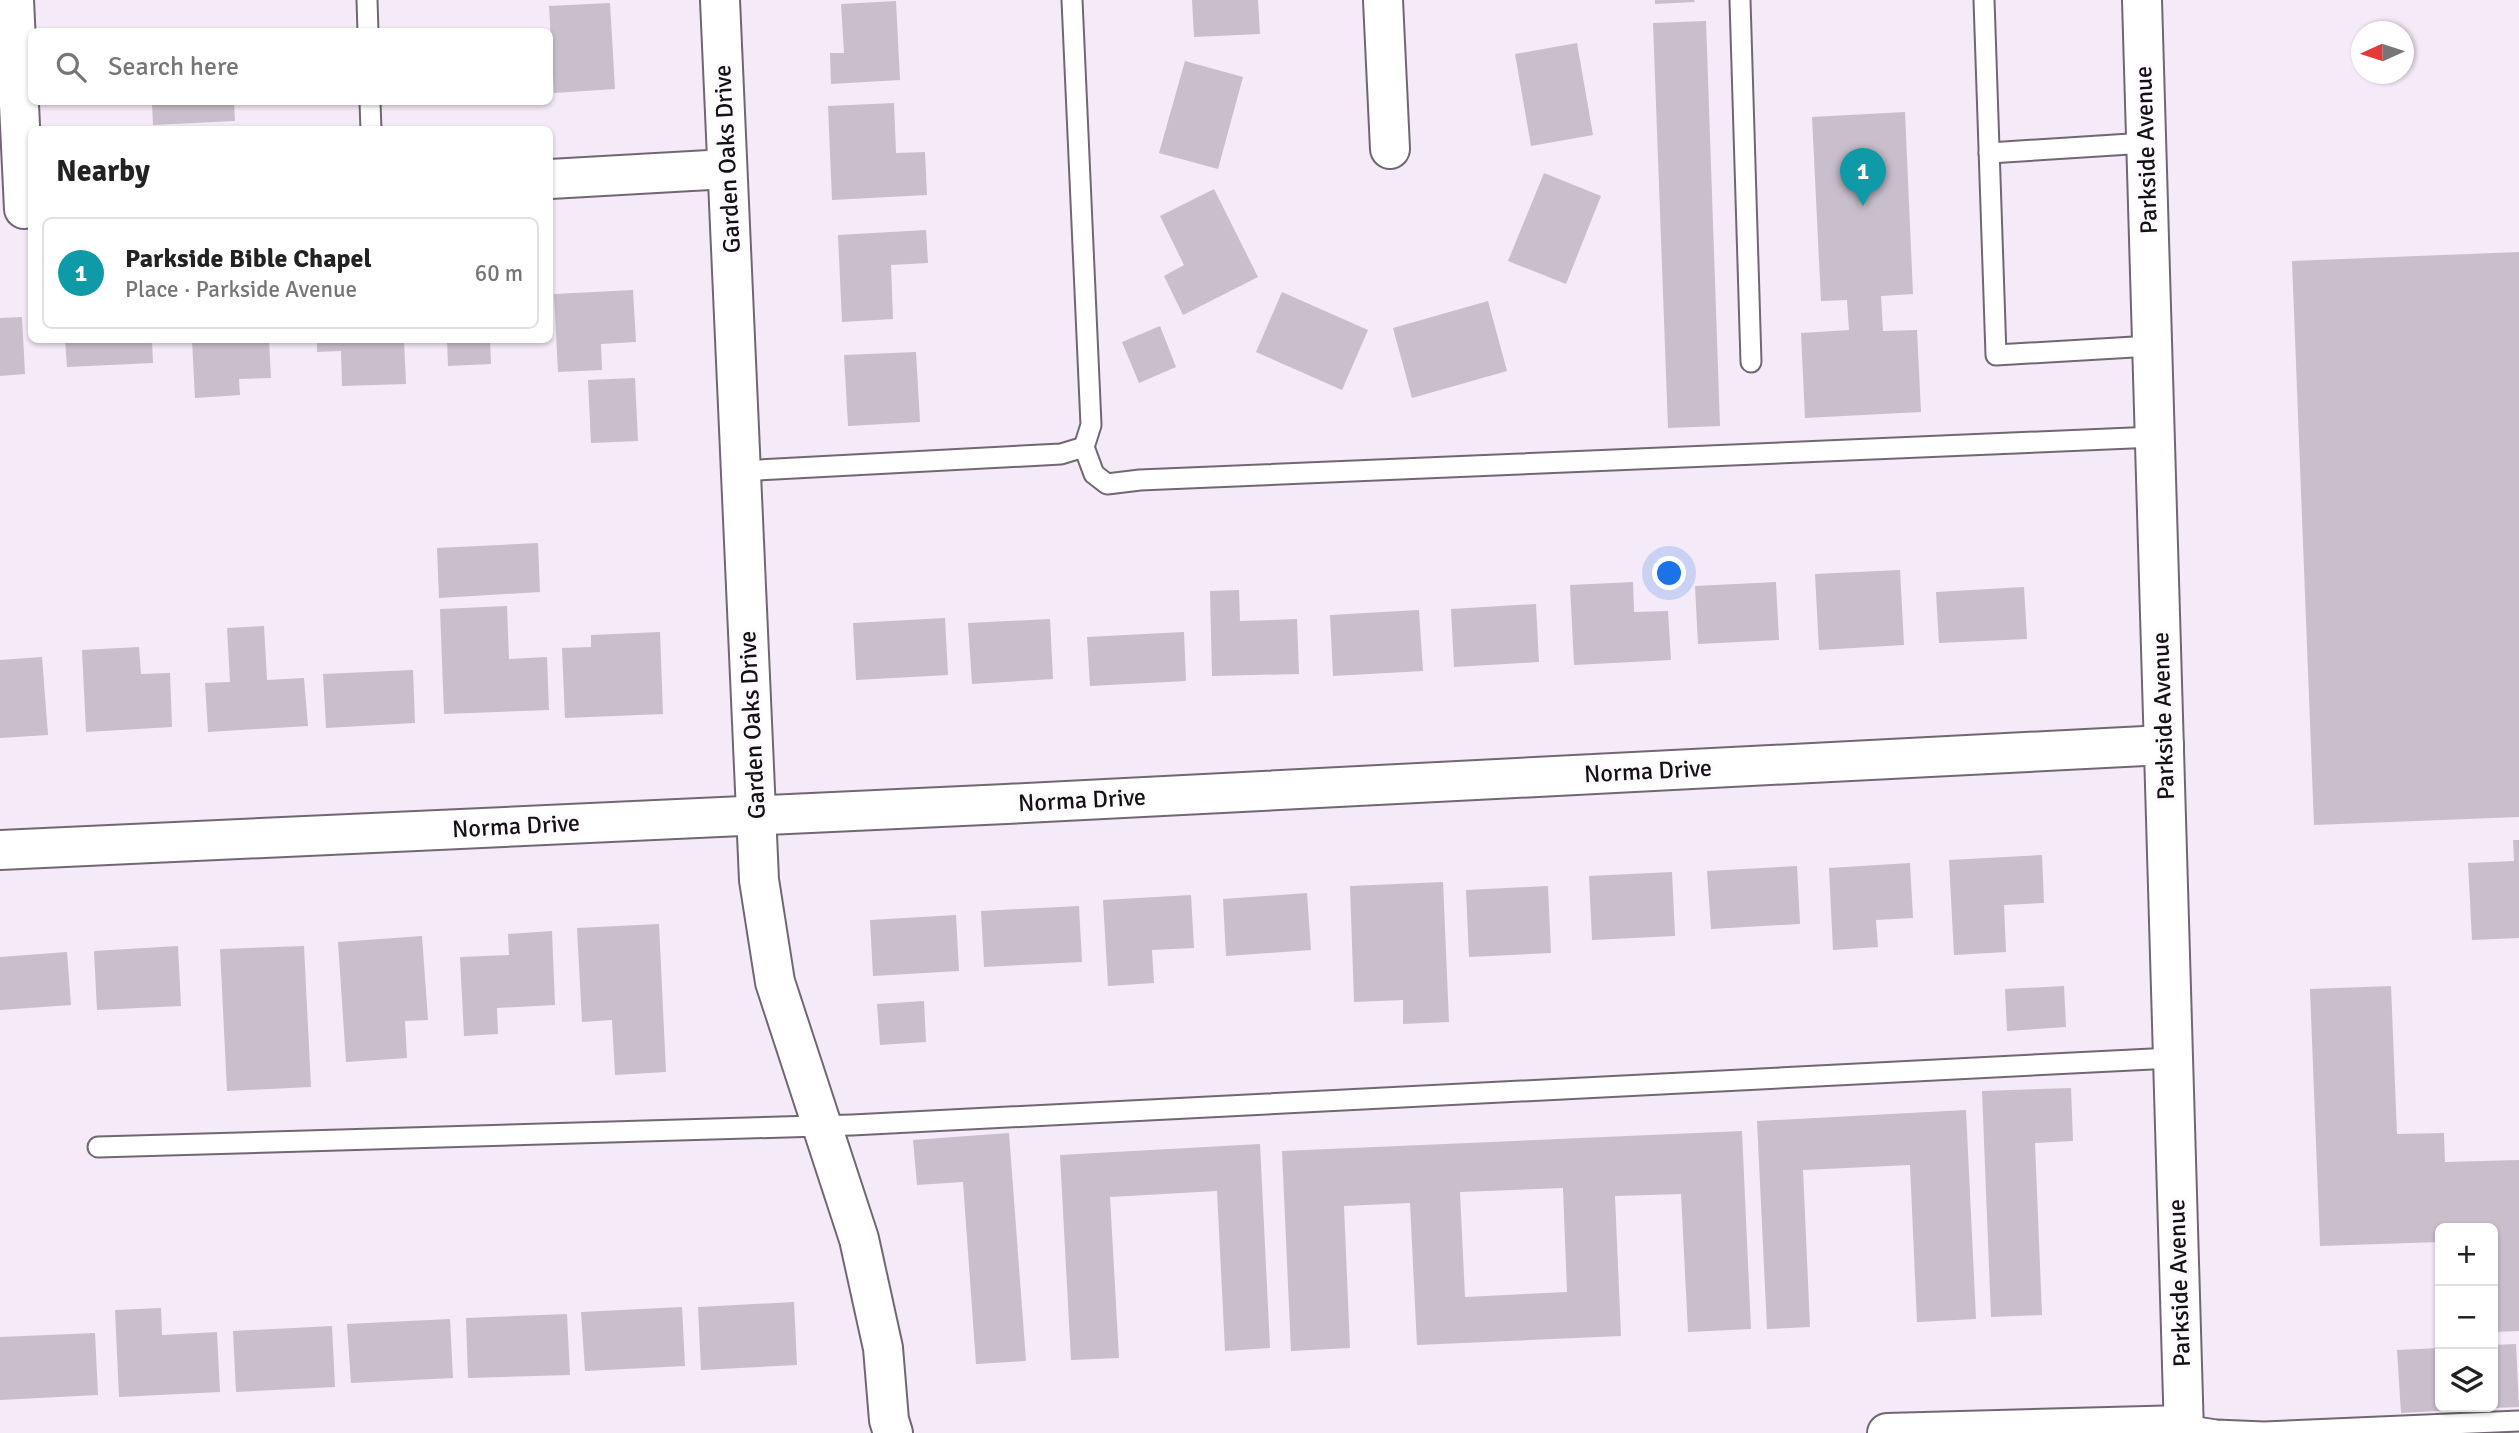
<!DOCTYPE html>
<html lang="en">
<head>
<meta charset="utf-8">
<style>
  :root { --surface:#fff; --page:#f2f2f2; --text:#222; --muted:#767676; --line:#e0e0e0; --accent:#226c68 }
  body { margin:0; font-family:Signika,sans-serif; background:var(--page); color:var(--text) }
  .controls { position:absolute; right:21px; bottom:21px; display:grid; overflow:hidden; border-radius:10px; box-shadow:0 2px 5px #0004 }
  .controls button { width:63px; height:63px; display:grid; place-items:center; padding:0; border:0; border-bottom:2px solid var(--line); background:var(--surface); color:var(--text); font:35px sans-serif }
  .compass { position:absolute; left:2351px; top:21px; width:63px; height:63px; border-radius:50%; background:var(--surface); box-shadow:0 2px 5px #0004; rotate:267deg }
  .you { position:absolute; left:1670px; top:574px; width:24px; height:24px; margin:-18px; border:5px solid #fff; border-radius:50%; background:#1a73e8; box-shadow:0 0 0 10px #1a73e833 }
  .badge { display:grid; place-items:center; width:46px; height:46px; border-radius:50%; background:var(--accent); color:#fff; font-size:23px; font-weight:700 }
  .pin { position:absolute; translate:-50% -58px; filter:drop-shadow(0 2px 4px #0008) }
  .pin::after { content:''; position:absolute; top:37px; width:24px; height:21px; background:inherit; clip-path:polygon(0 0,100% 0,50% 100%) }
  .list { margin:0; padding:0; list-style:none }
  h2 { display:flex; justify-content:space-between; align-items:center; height:91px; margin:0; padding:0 28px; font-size:30px }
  h2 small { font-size:23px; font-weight:400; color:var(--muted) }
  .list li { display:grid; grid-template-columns:46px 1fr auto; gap:21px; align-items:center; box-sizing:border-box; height:112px; margin:0 14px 14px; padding:0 14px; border:2px solid var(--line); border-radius:10px }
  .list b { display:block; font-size:26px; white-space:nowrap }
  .list p { margin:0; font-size:23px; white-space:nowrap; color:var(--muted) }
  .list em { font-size:23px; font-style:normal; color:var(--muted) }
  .icon { flex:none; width:38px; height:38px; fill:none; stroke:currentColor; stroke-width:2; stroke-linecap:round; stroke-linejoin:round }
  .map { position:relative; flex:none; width:2519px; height:1433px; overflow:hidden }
  .search { position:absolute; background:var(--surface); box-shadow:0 2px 5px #0004; left:28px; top:28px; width:525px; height:77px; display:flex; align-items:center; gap:18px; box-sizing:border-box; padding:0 24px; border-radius:10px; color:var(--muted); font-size:26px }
  .panel { position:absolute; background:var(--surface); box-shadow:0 2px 5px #0004; left:28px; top:126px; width:525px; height:217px; border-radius:10px }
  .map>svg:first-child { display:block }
  .building { fill:#c9becb; fill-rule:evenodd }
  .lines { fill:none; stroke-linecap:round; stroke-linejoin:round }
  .service-casing { stroke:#706772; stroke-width:23 }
  .minor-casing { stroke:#706772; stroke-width:42 }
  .service { stroke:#fff; stroke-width:19 }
  .minor { stroke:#fff; stroke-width:38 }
  .labels { text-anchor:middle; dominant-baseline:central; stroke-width:7; stroke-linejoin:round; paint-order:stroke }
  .street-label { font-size:24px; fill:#141015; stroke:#fdfbfd }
</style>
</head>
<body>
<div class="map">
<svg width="2519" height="1433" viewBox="0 0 2519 1433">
  <rect width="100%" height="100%" fill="#f5eaf7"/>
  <g class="building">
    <path d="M1192,0H1258L1260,34L1194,37Z"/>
    <path d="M1655,0H1694L1695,2L1655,4Z"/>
    <path d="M896,1L900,80L831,84L830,53H844L841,4Z"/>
    <path d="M610,3L615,89L554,93L549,6Z"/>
    <path d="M1706,21L1720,426L1668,428L1653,23Z"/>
    <path d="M1577,43L1593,135L1531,146L1515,54Z"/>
    <path d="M1185,61L1243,77L1218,169L1159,153Z"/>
    <path d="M152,102H234L235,121L153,125Z"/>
    <path d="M894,103L896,153L925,152L927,195L832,200L828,106Z"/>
    <path d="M1905,112L1913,294L1881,296L1883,331L1917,330L1921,412L1805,418L1801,333L1849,330L1847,300L1821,301L1812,117Z"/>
    <path d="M1544,173L1601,196L1566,284L1508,261Z"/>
    <path d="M1214,189L1258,277L1183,315L1164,276L1184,265L1160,216Z"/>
    <path d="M926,230L928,263L891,265L893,319L842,322L838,235Z"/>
    <path d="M2519,252V817L2314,825L2292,261Z"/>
    <path d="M633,290L636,342L601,344L602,370L558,372L554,294Z"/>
    <path d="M1282,292L1368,330L1342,390L1256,352Z"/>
    <path d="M1488,301L1507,371L1412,398L1393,328Z"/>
    <path d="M22,317L25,374L0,376V318Z"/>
    <path d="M1160,326L1176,367L1139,383L1122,342Z"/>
    <path d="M65,340H152L153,363L67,367Z"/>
    <path d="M192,340H269L271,378L239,379L240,395L195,398Z"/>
    <path d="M317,340H404L406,384L342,386L341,351L317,352Z"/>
    <path d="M447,340H490L491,364L448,366Z"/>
    <path d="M916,352L920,422L848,426L844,355Z"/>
    <path d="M635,378L638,441L591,443L588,380Z"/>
    <path d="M538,543L540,592L439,598L437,548Z"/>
    <path d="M1900,570L1904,645L1819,650L1815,574Z"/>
    <path d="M1633,582L1634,612L1668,611L1671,660L1574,665L1570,585Z"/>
    <path d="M1776,582L1779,640L1698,644L1695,586Z"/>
    <path d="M2024,587L2027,639L1939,643L1936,592Z"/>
    <path d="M1239,590L1240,621L1297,619L1299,674L1212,676L1210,591Z"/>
    <path d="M1536,604L1539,662L1454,667L1451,609Z"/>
    <path d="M507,606L509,659L547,657L549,710L444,714L440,609Z"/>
    <path d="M1419,610L1423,671L1333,676L1330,615Z"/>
    <path d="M945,618L948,675L856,680L853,623Z"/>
    <path d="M1050,619L1053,679L972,684L968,623Z"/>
    <path d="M264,626L267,680L304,678L308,726L208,732L205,683L230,682L227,628Z"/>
    <path d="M660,632L663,714L565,718L562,648L591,647V635Z"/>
    <path d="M1184,632L1186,681L1090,686L1087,637Z"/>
    <path d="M139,647L141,674L170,673L172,727L86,732L82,650Z"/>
    <path d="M42,657L48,735L0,738V660Z"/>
    <path d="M413,670L415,723L326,728L323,674Z"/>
    <path d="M2513,840H2519V938L2472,940L2468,863L2514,861Z"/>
    <path d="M2042,855L2044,903L2004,905L2006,952L1954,955L1949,860Z"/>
    <path d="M1910,863L1913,918L1876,920L1878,947L1833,950L1829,868Z"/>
    <path d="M1797,866L1800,924L1711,929L1707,871Z"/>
    <path d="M1672,872L1675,936L1592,940L1589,876Z"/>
    <path d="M1443,882L1449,1022L1403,1024V1000L1354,1002L1350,886Z"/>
    <path d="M1548,886L1551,953L1469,957L1466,890Z"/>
    <path d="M1307,893L1311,950L1226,956L1223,899Z"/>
    <path d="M1191,895L1194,948L1152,950L1154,983L1108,986L1103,900Z"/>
    <path d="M1079,906L1082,962L984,967L981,911Z"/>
    <path d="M956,915L959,971L873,976L870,920Z"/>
    <path d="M659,924L666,1072L615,1075L612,1020L582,1022L577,928Z"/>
    <path d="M552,931L555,1005L497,1008L498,1034L464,1036L460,957L509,955L508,934Z"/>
    <path d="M422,936L428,1020L405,1021L407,1058L346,1062L338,942Z"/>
    <path d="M178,946L181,1006L97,1010L94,951Z"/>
    <path d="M304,946L311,1087L227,1091L220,949Z"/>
    <path d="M67,952L71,1005L0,1010V957Z"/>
    <path d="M2064,986L2066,1027L2007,1031L2005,989Z"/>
    <path d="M2391,986L2397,1134L2444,1133L2445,1162L2519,1160V1331L2493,1332V1228H2440V1242L2320,1246L2310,989Z"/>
    <path d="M924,1001L926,1042L880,1045L877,1004Z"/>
    <path d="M2071,1088L2073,1141L2035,1143L2042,1315L1991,1317L1982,1091Z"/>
    <path d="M1966,1110L1976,1319L1917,1322L1910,1165L1803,1170L1810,1327L1767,1329L1757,1121Z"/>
    <path d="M1742,1131L1751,1329L1688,1332L1681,1194L1615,1196L1621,1336L1417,1345L1410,1203L1344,1206L1350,1348L1291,1351L1282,1151ZM1563,1188L1567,1292L1465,1297L1460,1192Z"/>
    <path d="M1009,1133L1026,1361L976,1364L963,1182L917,1185L913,1140Z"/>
    <path d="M1260,1144L1270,1348L1225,1351L1217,1191L1110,1197L1119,1358L1071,1360L1060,1155Z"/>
    <path d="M794,1302L797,1365L701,1370L698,1307Z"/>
    <path d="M682,1307L685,1366L585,1371L581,1312Z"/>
    <path d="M161,1308L162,1335L217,1332L220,1392L119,1397L115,1310Z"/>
    <path d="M567,1314L570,1375L468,1378L466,1318Z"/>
    <path d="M450,1319L453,1378L351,1383L347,1324Z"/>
    <path d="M332,1326L335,1387L236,1392L233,1331Z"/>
    <path d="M95,1333L98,1395L0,1400V1337Z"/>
    <path d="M2516,1344L2519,1407L2493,1408V1345Z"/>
    <path d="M2440,1348V1407H2476V1409L2401,1413L2397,1350Z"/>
  </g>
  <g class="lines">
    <defs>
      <g id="service">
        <path d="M367,0L368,32"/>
        <path d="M1740,0L1751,362"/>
        <path d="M1984,0L1996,355L2151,346"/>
        <path d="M370,102L371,130"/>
        <path d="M1989,153L2146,143"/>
        <path d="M1084,447L1094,474L1107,484L1140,480L2155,437"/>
        <path d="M740,471L1061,454L1084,447L1091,425L1072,0"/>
        <path d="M98,1147L852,1125L2172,1058"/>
        <path d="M2184,1425L2216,1430L2264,1432L2519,1421"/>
      </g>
      <g id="minor">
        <path d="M14,0L24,209"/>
        <path d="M720,0L759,880L775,982L859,1239L883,1348L889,1420L893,1433"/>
        <path d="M1383,0L1390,149"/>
        <path d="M2142,0L2184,1433"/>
        <path d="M550,179L727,169"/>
        <path d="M0,850L1006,804L2164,745"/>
        <path d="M1887,1433L2184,1425"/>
      </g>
    </defs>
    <use href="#service" class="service-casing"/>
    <use href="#minor" class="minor-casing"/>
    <use href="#service" class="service"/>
    <use href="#minor" class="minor"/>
  </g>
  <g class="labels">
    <g class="street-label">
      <text transform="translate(2146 150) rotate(-92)">Parkside Avenue</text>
      <text transform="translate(727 159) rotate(-93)">Garden Oaks Drive</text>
      <text transform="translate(2163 716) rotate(-92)">Parkside Avenue</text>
      <text transform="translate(752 725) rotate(-93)">Garden Oaks Drive</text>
      <text transform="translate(1648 771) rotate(-3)">Norma Drive</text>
      <text transform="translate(1082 800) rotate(-3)">Norma Drive</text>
      <text transform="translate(516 826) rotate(-3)">Norma Drive</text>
      <text transform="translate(2179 1283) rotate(-92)">Parkside Avenue</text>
    </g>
  </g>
</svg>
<div class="controls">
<button>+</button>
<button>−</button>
<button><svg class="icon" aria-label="layers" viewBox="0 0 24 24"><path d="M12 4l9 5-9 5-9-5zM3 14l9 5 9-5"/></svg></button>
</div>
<svg class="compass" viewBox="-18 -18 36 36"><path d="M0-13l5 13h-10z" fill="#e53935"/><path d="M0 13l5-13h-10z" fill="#767676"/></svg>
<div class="you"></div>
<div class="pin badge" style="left:1863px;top:206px;background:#0f9aa8">1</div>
<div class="search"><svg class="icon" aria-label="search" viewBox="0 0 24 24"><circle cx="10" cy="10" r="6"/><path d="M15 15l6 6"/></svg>Search here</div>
<section class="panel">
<h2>Nearby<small></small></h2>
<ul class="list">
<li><span class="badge" style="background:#0f9aa8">1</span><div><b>Parkside Bible Chapel</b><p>Place · Parkside Avenue</p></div><em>60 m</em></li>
</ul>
</section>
</div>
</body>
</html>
